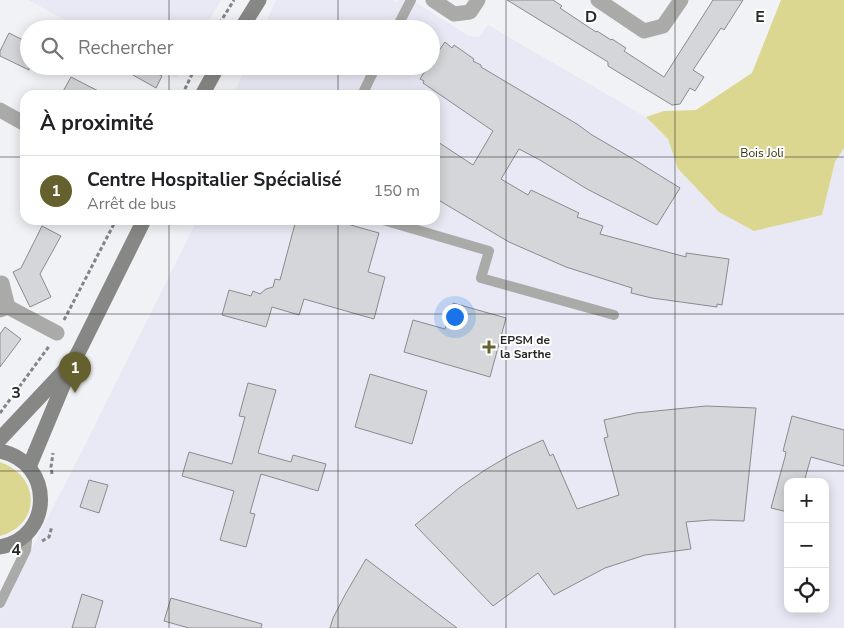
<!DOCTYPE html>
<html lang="fr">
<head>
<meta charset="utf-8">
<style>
  :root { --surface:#fff; --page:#f2f2f2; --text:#202124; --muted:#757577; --line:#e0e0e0; --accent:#65612e }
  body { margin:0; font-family:"Nunito Sans",sans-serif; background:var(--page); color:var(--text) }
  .controls { position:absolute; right:15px; bottom:15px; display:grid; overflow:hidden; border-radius:10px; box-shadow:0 2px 12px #0003 }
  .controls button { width:45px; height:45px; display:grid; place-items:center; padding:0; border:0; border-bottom:1px solid var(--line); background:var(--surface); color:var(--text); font:25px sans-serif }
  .you { position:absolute; left:454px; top:316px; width:18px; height:18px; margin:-12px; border:4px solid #fff; border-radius:50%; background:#1a73e8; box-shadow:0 0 0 8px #1a73e833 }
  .badge { display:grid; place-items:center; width:32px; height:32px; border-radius:50%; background:var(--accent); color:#fff; font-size:16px; font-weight:700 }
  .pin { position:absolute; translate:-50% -41px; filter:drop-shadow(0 1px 2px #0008) }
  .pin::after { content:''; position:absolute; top:26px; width:18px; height:15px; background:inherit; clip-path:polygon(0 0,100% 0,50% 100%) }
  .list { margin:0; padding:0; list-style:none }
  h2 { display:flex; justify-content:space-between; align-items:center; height:65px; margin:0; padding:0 20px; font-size:21px }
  h2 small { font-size:16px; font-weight:400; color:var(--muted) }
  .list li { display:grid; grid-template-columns:32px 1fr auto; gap:15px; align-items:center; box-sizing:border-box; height:70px; padding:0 20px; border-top:1px solid var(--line) }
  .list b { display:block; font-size:19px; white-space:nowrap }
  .list p { margin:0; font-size:16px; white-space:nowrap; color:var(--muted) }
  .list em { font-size:16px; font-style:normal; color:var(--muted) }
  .icon { flex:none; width:28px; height:28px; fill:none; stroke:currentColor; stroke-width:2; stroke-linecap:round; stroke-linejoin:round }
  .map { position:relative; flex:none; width:844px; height:628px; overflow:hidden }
  .search { position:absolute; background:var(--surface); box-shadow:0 2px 12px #0003; left:20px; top:20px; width:420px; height:55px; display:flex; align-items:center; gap:12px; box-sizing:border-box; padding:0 18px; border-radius:28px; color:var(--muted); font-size:19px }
  .panel { position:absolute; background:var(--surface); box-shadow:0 2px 12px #0003; left:20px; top:90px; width:420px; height:135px; border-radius:15px }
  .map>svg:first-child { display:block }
  .built { fill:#e8e9f4; fill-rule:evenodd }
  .green { fill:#dbd791 }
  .building { fill:#d5d6d9; stroke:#8a8b8e }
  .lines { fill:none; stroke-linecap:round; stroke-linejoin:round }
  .path { stroke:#838486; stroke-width:3; stroke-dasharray:4 2.5; stroke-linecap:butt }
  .lane { stroke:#aaaaa8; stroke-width:10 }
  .street { stroke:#aaaaa8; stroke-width:15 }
  .secondary { stroke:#878785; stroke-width:15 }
  .grid { fill:none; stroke:#28282a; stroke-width:1; stroke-opacity:0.55 }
  .poi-dot { fill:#65612e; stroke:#fff; stroke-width:2 }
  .labels { text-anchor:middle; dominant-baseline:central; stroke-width:4; stroke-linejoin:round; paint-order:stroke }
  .park-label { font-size:12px; fill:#312e05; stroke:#fff }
  .poi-label { font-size:12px; font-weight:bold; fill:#28282a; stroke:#fff; text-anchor:start }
  .grid-label { font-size:16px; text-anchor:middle; font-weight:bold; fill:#28282a; stroke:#fff; stroke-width:4; stroke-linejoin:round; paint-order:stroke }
</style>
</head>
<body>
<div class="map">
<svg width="844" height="628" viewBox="0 0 844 628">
  <rect width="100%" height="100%" fill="#f1f2f5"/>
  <g class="built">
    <path d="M28,0H221L204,29H82Z"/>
    <path d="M276,0H392L397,3L398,0H412L469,36L479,37L488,25L646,117L668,139L678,170L719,212L822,215L835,162L844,148V628H0V610L84,447L197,220H435V95H235L237,87L246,66H431V29H263ZM788,482H825V609H788Z"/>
    <path d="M153,66H183L176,78Z"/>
  </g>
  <g class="green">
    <path d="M781,0H844V148L835,162L822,215L754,231L719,212L678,169L668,139L646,117L664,111L696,110L752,73Z"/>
    <path d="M0,462C40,476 42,524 0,536Z"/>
  </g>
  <g class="building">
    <path d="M507,0H553L562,6L560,8L596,32L597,31L611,40L612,39L626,48L624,51L664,77L713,0H743L724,30L721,28L693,70L704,77L695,91L690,88L680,104L672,105L608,66V62Z"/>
    <path d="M9,33L29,43V70L0,56V51Z"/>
    <path d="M445,42L452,48L454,45L474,59L473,61L481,65V67L577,124L592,135L635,160L680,188L657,225L587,189L540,160L519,149L501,179L528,195L531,190L579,213L577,217L603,226L600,234L686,257V253L729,259L722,305L717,304V307L652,298L631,293L632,288L566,267L509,242L435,198V140L473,165L493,131L423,83L424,81L420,79L428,66H431V62Z"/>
    <path d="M117,66H144L162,76L156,88Z"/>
    <path d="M71,77L106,95H61Z"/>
    <path d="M296,220H333L379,233L368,272L385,277L374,319L304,299L299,315L272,307L266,327L222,315L229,290L251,296L253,291L260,294L266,289L273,287L275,279L280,280Z"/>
    <path d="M42,226L61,236L40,274L51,297L30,307L13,272L21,268Z"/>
    <path d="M453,303L506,318L490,377L404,352L413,320L445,329Z"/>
    <path d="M5,327L21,339L0,367V334Z"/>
    <path d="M370,374L427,391L412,444L355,427Z"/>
    <path d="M248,383L276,390L258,453L291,462L293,455L326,464L318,491L261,474L250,513L255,514L246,547L220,540L234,491L182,476L189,452L232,464L245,417L239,416Z"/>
    <path d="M706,406L756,408L744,521L711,520L686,522L691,549L645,555L605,568L554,595L538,573L493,606L415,525L459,488L485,470L512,454L543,440L550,456L553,454L577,509L619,495L604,438L608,437L604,420L636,413Z"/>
    <path d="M792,416L844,430V466L811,457L804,482H788V512L771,508L785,457L786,452L783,451Z"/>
    <path d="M89,480L108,485L99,513L80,507Z"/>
    <path d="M366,559L457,628H330L333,618L346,593Z"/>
    <path d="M82,594L103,601L95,628H72Z"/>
    <path d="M171,598L262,624L261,628H189L164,621Z"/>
  </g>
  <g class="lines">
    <g class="path">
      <path d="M216,29L234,0"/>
      <path d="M182,95L196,66"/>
      <path d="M64,320L116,220"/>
      <path d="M0,413L50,345"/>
      <path d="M52,474L51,467L53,453"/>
      <path d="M42,541L49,537L52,526"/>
    </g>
    <g class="lane">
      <path d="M396,29L411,0"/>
      <path d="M362,95L376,66"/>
      <path d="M383,220L489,251L481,278L614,315"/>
      <path d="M0,603L26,550L28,533"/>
    </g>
    <g class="street">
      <path d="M433,0L454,14L470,12L478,0"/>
      <path d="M598,0L644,31L663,26L681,0"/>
      <path d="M0,110L25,124"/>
      <path d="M0,284L2,283L8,307L0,310"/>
      <path d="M8,307L57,333"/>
    </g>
    <g class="secondary">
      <path d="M241,29L259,0"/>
      <path d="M202,95L218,66"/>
      <path d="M0,439L65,370"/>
      <path d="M0,451C54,462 54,537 0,547"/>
      <path d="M29,467L72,364L80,349L144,220"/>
    </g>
  </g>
  <path class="grid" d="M169,0V29M338,0V29M506,0V628M675,0V628M169,66V95M338,66V95M0,157H25M435,157H844M169,220V628M338,220V628M0,314H844M0,471H844"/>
  <path class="poi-dot" d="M486.5 339.5h5v5h5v5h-5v5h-5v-5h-5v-5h5z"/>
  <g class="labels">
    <g class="park-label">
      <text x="762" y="153">Bois Joli</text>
    </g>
    <g class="poi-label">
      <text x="500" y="340">EPSM de<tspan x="500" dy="14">la Sarthe</tspan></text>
    </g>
  </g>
  <g class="grid-label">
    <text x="591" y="22">D</text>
    <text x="760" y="22">E</text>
    <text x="16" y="398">3</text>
    <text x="16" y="555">4</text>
  </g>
</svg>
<div class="controls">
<button>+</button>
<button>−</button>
<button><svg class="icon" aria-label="locate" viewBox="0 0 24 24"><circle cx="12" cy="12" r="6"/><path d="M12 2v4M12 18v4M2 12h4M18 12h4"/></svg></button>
</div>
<div class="you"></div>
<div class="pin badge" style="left:75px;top:393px">1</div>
<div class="search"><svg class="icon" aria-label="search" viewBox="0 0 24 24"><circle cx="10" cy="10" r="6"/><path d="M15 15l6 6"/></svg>Rechercher</div>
<section class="panel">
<h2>À proximité<small></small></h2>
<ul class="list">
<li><span class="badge">1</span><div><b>Centre Hospitalier Spécialisé</b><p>Arrêt de bus</p></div><em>150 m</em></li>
</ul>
</section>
</div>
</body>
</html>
